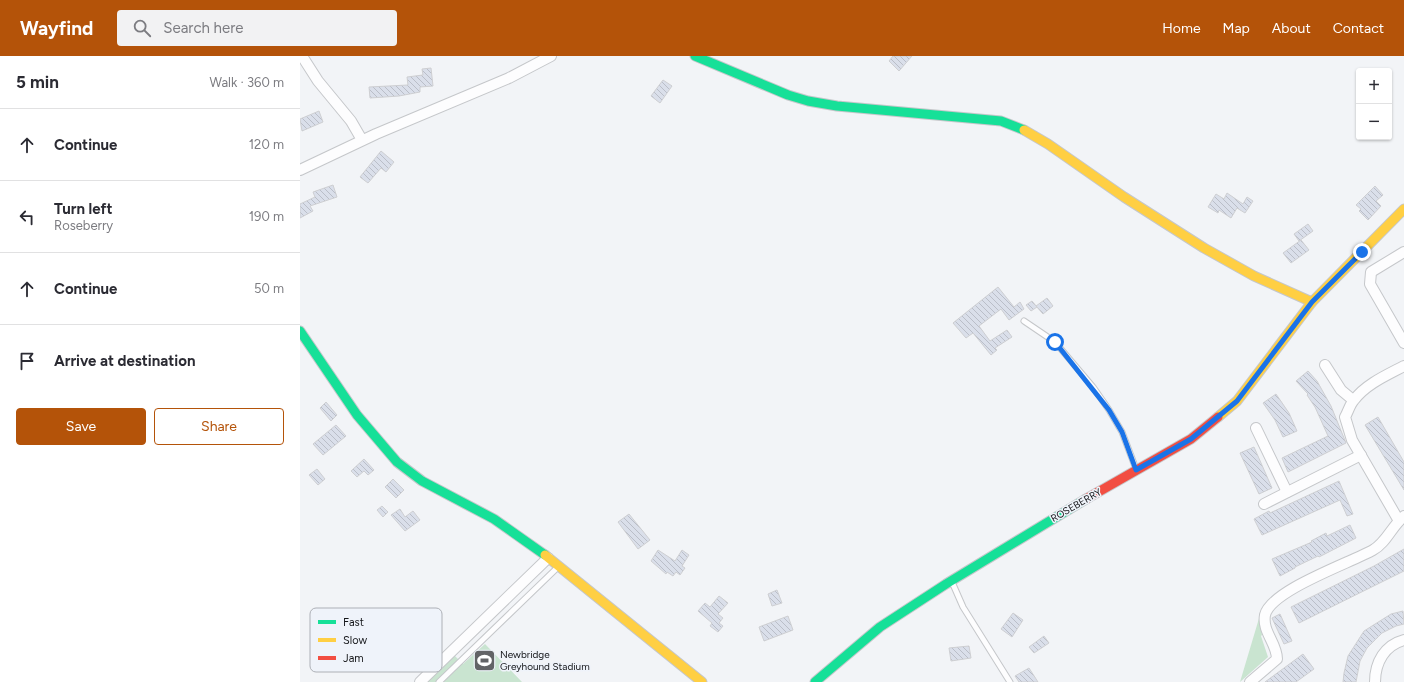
<!DOCTYPE html>
<html lang="en">
<head>
<meta charset="utf-8">
<style>
  :root { --surface:#fff; --page:#f2f2f3; --text:#2b2b33; --muted:#7c7c81; --line:#e1e1e2; --accent:#b45309 }
  body { margin:0; font-family:Figtree,sans-serif; background:var(--page); color:var(--text) }
  .controls { position:absolute; right:12px; top:12px; display:grid; overflow:hidden; border-radius:4px; box-shadow:0 1px 3px #0004 }
  .controls button { width:36px; height:36px; display:grid; place-items:center; padding:0; border:0; border-bottom:1px solid var(--line); background:var(--surface); color:var(--text); font:20px sans-serif }
  .stop { position:absolute; width:12px; height:12px; margin:-9px; border:3px solid #1a73e8; border-radius:50%; background:#fff }
  .stop.end { background:#1a73e8; border-color:#fff; box-shadow:0 1px 4px #0008 }
  .list { margin:0; padding:0; list-style:none }
  h2 { display:flex; justify-content:space-between; align-items:center; height:52px; margin:0; padding:0 16px; font-size:17px }
  h2 small { font-size:13px; font-weight:400; color:var(--muted) }
  .list li { display:grid; grid-template-columns:26px 1fr auto; gap:12px; align-items:center; box-sizing:border-box; height:72px; padding:0 16px; border-top:1px solid var(--line) }
  .list b { display:block; font-size:15px; white-space:nowrap }
  .list p { margin:0; font-size:13px; white-space:nowrap; color:var(--muted) }
  .list em { font-size:13px; font-style:normal; color:var(--muted) }
  .actions { display:flex; gap:8px; padding:12px 16px }
  .actions a { flex:1; padding:9px 0; border:1px solid var(--accent); border-radius:4px; text-align:center; font-size:14px; color:var(--accent) }
  .actions .main { background:var(--accent); color:#fff }
  .icon { flex:none; width:22px; height:22px; fill:none; stroke:currentColor; stroke-width:2; stroke-linecap:round; stroke-linejoin:round }
  .map { position:relative; flex:none; width:1104px; height:626px; overflow:hidden }
  header { display:flex; align-items:center; gap:24px; box-sizing:border-box; height:56px; padding:0 20px; background:var(--accent); color:#fff }
  header strong { font-size:19px }
  nav { display:flex; gap:22px; margin-inline-start:auto; font-size:14px }
  .search { width:280px; height:36px; background:var(--page); display:flex; align-items:center; gap:10px; box-sizing:border-box; padding:0 14px; border-radius:4px; color:var(--muted); font-size:15px }
  main { display:flex }
  aside { flex:1; background:var(--surface) }
  .map>svg:first-child { display:block }
  .grass { fill:#c9e4d0 }
  .building { fill:url(#building-back-hatch); stroke:#cecfd2 }
  .lines { fill:none; stroke-linecap:round; stroke-linejoin:round }
  .lane-casing { stroke:#c5c7ca; stroke-width:7 }
  .street-casing { stroke:#c5c7ca; stroke-width:12 }
  .fast-casing { stroke:#c5c7ca; stroke-width:11 }
  .slow-casing { stroke:#c5c7ca; stroke-width:11 }
  .jam-casing { stroke:#c5c7ca; stroke-width:11 }
  .lane { stroke:#fdfdfe; stroke-width:5 }
  .street { stroke:#fdfdfe; stroke-width:10 }
  .fast { stroke:#16e098; stroke-width:9 }
  .slow { stroke:#ffcf43; stroke-width:9 }
  .jam { stroke:#f24e42; stroke-width:9 }
  .route { stroke:#1a73e8; stroke-width:5 }
  .labels { text-anchor:middle; dominant-baseline:central; stroke-width:3; stroke-linejoin:round; paint-order:stroke }
  .street-label { font-size:10px; fill:#141518; stroke:#eff3fa }
  .poi-label { font-size:10px; fill:#141518; stroke:#eff3fa; text-anchor:start }
  .key { fill:#eff3fa; stroke:#adb0b6; stroke-width:1 }
  .key-label { font-size:11px; fill:#141518 }
</style>
</head>
<body>
<header>
<strong>Wayfind</strong>
<div class="search"><svg class="icon" aria-label="search" viewBox="0 0 24 24"><circle cx="10" cy="10" r="6"/><path d="M15 15l6 6"/></svg>Search here</div>
<nav><a>Home</a><a>Map</a><a>About</a><a>Contact</a></nav>
</header>
<main>
<aside>
<h2>5 min<small>Walk · 360 m</small></h2>
<ul class="list">
<li><svg class="icon" aria-label="ahead" viewBox="0 0 24 24"><path d="M12 20V5M6 11l6-6 6 6"/></svg><div><b>Continue</b></div><em>120 m</em></li>
<li><svg class="icon" aria-label="left" viewBox="0 0 24 24"><path d="M17 20v-9H6M10 6l-5 5 5 5"/></svg><div><b>Turn left</b><p>Roseberry</p></div><em>190 m</em></li>
<li><svg class="icon" aria-label="ahead" viewBox="0 0 24 24"><path d="M12 20V5M6 11l6-6 6 6"/></svg><div><b>Continue</b></div><em>50 m</em></li>
<li><svg class="icon" aria-label="arrive" viewBox="0 0 24 24"><path d="M6 21V4h12l-3 4 3 4H6"/></svg><div><b>Arrive at destination</b></div></li>
</ul>
<div class="actions"><a class="main">Save</a><a>Share</a></div>
</aside>
<div class="map">
<svg width="1104" height="626" viewBox="0 0 1104 626">
  <defs>
    <pattern id="building-back-hatch" width="6" height="6" patternUnits="userSpaceOnUse"><rect width="6" height="6" fill="#dadfea"/><path d="M-1 5l2 2M0 0l6 6M5-1l2 2" fill="none" stroke="#babec8"/></pattern>
  </defs>
  <rect width="100%" height="100%" fill="#f2f4f7"/>
  <g class="grass">
    <path d="M960,559L962,579L961,580L968,601L940,626Z"/>
    <path d="M185,588L222,626H127L154,599L163,608Z"/>
  </g>
  <g class="building">
    <path d="M593,0H612L599,15L589,5Z"/>
    <path d="M131,12L133,30L120,31V36L99,40L70,42L69,31L108,29L107,21L123,19L122,13Z"/>
    <path d="M363,24L372,30L360,47L351,40Z"/>
    <path d="M19,55L23,66L2,75L0,63Z"/>
    <path d="M81,95L94,106L86,116L81,112L68,127L60,121Z"/>
    <path d="M33,129L37,141L10,150L13,155L0,162V148L15,141L13,136Z"/>
    <path d="M1075,130L1083,139L1076,145L1081,150L1068,164L1059,155L1061,153L1056,149Z"/>
    <path d="M927,137L943,148L947,141L953,145L945,157L937,152L931,162L919,154L918,157L908,151L916,138L924,143Z"/>
    <path d="M1008,168L1013,175L999,185L994,178Z"/>
    <path d="M1001,184L1009,194L991,207L983,197Z"/>
    <path d="M698,231L714,251L720,246L724,253L709,264L701,253L679,270L690,285L707,274L712,281L695,292L697,294L691,299L673,277L666,282L653,267Z"/>
    <path d="M747,242L753,250L743,258L736,250Z"/>
    <path d="M732,245L737,251L731,255L726,249Z"/>
    <path d="M1008,315L1017,325L1031,350L1046,387L988,416L982,402L1028,380L1015,351L1007,339L1008,338L996,325Z"/>
    <path d="M976,338L989,357L997,375L983,381L975,364L963,347Z"/>
    <path d="M26,346L37,359L31,365L20,352Z"/>
    <path d="M1078,361L1104,406V434L1065,369Z"/>
    <path d="M36,369L46,380L23,399L13,388Z"/>
    <path d="M954,391L972,432L959,438L940,397Z"/>
    <path d="M64,403L74,414L68,419L64,415L57,421L51,415Z"/>
    <path d="M17,413L25,423L18,429L9,419Z"/>
    <path d="M93,423L104,434L96,442L85,431Z"/>
    <path d="M1039,425L1053,458L1047,460L1040,444L962,479L954,463L969,455L970,457Z"/>
    <path d="M82,450L88,456L83,461L77,454Z"/>
    <path d="M100,453L105,461L113,455L120,464L105,475L91,459Z"/>
    <path d="M329,458L350,484L338,493L318,466Z"/>
    <path d="M1050,469L1056,482L1019,501L1018,500L995,511V512L980,520L972,503L1012,486L1011,485L1026,477L1027,480Z"/>
    <path d="M1104,493V515L999,567L991,551L1074,510Z"/>
    <path d="M358,494L375,505L382,494L389,499L382,510L385,512L380,519L376,516L373,520L367,516L366,518L351,505Z"/>
    <path d="M477,534L482,547L472,550L468,538Z"/>
    <path d="M419,540L428,547L418,558L423,562L419,567L423,570L418,576L410,570L412,567L398,555L405,547L410,551Z"/>
    <path d="M1103,555L1104,568L1096,570L1082,577L1067,592L1060,605L1056,626H1043L1044,617L1048,600L1064,575L1091,558Z"/>
    <path d="M713,557L723,564L712,581L701,573Z"/>
    <path d="M980,558L992,585L984,588L972,562Z"/>
    <path d="M488,560L493,574L464,585L459,571Z"/>
    <path d="M744,580L749,587L734,597L729,591Z"/>
    <path d="M669,590L671,602L651,605L649,592Z"/>
    <path d="M1003,598L1014,613L996,626H965Z"/>
    <path d="M729,612L738,626H719L715,620Z"/>
  </g>
  <g class="lines">
    <defs>
      <g id="lane">
        <path d="M724,265L755,286L793,331L809,354L822,376L836,413"/>
        <path d="M652,526L663,551L710,626"/>
        <path d="M139,626L258,511"/>
      </g>
      <g id="street">
        <path d="M2,0L18,25L51,65L62,84"/>
        <path d="M0,114L76,78L209,22L251,0"/>
        <path d="M1104,196L1071,216L1070,228L1104,287"/>
        <path d="M1025,309L1041,334L1053,344"/>
        <path d="M956,372L987,436"/>
        <path d="M964,448L1061,399"/>
        <path d="M1099,465L1052,384L1045,361C1048,356 1050,348 1054,344C1066,328 1087,319 1104,310"/>
        <path d="M120,626L248,502"/>
        <path d="M950,626L977,603C977,587 962,576 965,559C971,534 1050,507 1073,494C1086,487 1092,470 1104,460"/>
        <path d="M1075,626C1075,606 1085,589 1104,584"/>
      </g>
      <g id="fast">
        <path d="M395,0L488,39L508,45L537,50L701,65L724,74"/>
        <path d="M0,275L57,359L97,406L122,425L194,463L245,499"/>
        <path d="M515,626L580,571L646,528L786,443"/>
      </g>
      <g id="slow">
        <path d="M724,74L748,88L824,141L904,192L954,220L1012,246"/>
        <path d="M918,361L937,345L1012,246L1104,153"/>
        <path d="M245,499L402,626"/>
      </g>
      <path id="jam" d="M786,443L891,383L918,361"/>
    </defs>
    <use href="#lane" class="lane-casing"/>
    <use href="#street" class="street-casing"/>
    <use href="#fast" class="fast-casing"/>
    <use href="#slow" class="slow-casing"/>
    <use href="#jam" class="jam-casing"/>
    <use href="#lane" class="lane"/>
    <use href="#street" class="street"/>
    <use href="#fast" class="fast"/>
    <use href="#slow" class="slow"/>
    <use href="#jam" class="jam"/>
  </g>
  <g class="lines">
    <path class="route" d="M755,286L809,354L822,376L836,414L891,383L937,345L1012,246L1062,196"/>
  </g>
  <defs>
    <symbol id="stadium-square" viewBox="-11 -11 22 22"><rect x="-9" y="-9" width="18" height="18" rx="4" fill="#626366" stroke="#eff3fa"/><path d="M0-5a6.5 5 0 1 0 0 10a6.5 5 0 1 0 0-10ZM-3.5-1.8h7v3.6h-7Z" fill="#fff"/></symbol>
  </defs>
  <g fill-rule="evenodd">
    <use href="#stadium-square" x="172" y="592" width="25" height="25"/>
  </g>
  <g class="labels">
    <g class="street-label">
      <text transform="translate(776 449) rotate(-30)">ROSEBERRY</text>
    </g>
    <g class="poi-label">
      <text x="200" y="598">Newbridge<tspan x="200" dy="12">Greyhound Stadium</tspan></text>
    </g>
  </g>
  <rect x="10" y="552" width="132" height="64" rx="6" class="key"/>
  <rect x="18" y="564" width="18" height="4" fill="#16e098"/>
  <rect x="18" y="582" width="18" height="4" fill="#ffcf43"/>
  <rect x="18" y="600" width="18" height="4" fill="#f24e42"/>
  <g class="key-label">
    <text x="43" y="570">Fast</text>
    <text x="43" y="588">Slow</text>
    <text x="43" y="606">Jam</text>
  </g>
</svg>
<div class="controls">
<button>+</button>
<button>−</button>
</div>
<div class="stop" style="left:755px;top:286px"></div>
<div class="stop end" style="left:1062px;top:196px"></div>
</div>
</main>
</body>
</html>
